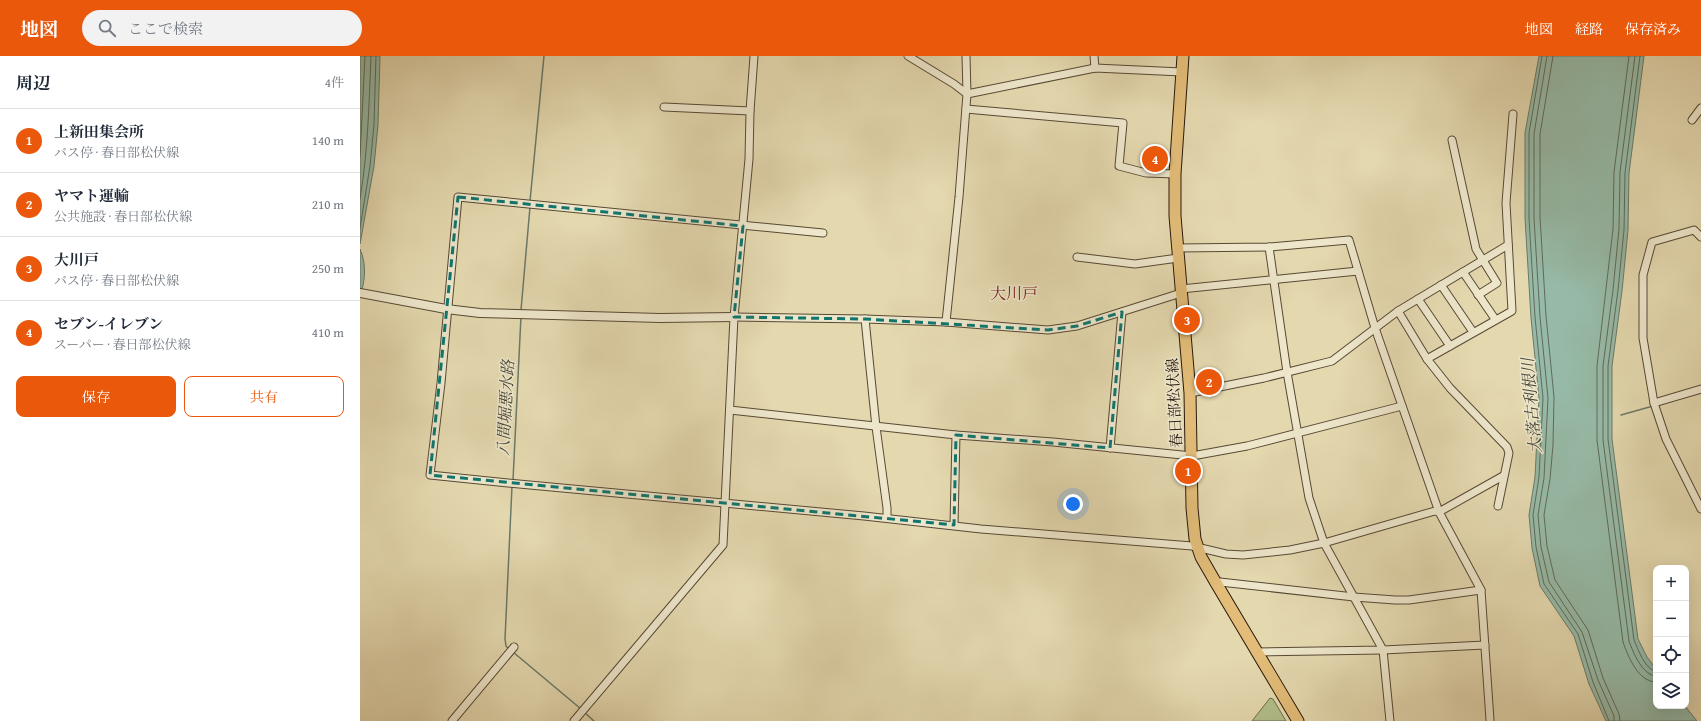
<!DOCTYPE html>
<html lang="ja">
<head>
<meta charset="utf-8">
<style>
  :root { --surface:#fff; --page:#f2f2f3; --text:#1f2937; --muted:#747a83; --line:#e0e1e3; --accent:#ea580c }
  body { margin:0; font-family:"Gentium Book Plus","Noto Serif JP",serif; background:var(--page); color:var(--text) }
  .controls { position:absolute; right:12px; bottom:12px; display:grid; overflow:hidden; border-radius:8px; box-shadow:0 4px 16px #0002 }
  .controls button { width:36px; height:36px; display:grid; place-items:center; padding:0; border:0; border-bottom:1px solid var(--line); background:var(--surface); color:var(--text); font:20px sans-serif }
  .you { position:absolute; left:713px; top:448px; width:14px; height:14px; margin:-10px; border:3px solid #fff; border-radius:50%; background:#1a73e8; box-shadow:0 0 0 6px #1a73e833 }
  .badge { display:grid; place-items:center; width:26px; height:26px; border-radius:50%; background:var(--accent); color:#fff; font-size:13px; font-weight:700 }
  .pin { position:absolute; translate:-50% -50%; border:2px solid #fff; box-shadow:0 1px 4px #0006 }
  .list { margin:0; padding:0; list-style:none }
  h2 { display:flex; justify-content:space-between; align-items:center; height:52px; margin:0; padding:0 16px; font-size:17px }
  h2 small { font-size:13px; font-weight:400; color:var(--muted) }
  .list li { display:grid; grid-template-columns:26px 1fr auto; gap:12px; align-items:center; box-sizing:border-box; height:64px; padding:0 16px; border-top:1px solid var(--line) }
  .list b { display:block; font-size:15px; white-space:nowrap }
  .list p { margin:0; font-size:13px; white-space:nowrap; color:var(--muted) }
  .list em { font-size:13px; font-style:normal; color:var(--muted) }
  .actions { display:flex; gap:8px; padding:12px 16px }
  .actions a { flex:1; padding:9px 0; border:1px solid var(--accent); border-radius:8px; text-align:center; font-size:14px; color:var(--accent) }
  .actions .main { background:var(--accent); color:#fff }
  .icon { flex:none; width:22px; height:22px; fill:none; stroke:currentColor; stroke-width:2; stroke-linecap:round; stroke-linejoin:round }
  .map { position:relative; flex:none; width:1341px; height:665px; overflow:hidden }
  header { display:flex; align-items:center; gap:24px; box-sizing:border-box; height:56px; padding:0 20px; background:var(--accent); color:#fff }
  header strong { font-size:19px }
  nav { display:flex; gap:22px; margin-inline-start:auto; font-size:14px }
  .search { width:280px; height:36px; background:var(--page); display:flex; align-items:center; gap:10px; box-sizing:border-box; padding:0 14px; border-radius:22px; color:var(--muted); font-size:15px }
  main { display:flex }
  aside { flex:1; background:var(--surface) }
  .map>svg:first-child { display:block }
  .green { fill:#b2bf8c; stroke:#6e6c4c }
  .water { fill:#96baa7; stroke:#6a7a69 }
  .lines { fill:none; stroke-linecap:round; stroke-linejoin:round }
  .shore { stroke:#606a59; stroke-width:1 }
  .stream { stroke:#6a7a69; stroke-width:1.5 }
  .minor-casing { stroke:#584934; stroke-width:9 }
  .tertiary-casing { stroke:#584934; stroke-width:10 }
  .primary-casing { stroke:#29190b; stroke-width:13 }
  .minor { stroke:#ede6cb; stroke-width:7 }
  .tertiary { stroke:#ede6cb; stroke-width:8 }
  .primary { stroke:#e2bc78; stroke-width:11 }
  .marked { fill:none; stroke:#0f766e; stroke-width:3; stroke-dasharray:8 5; stroke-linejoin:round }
  .labels { text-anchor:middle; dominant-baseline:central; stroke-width:3; stroke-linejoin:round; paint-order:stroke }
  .street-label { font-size:15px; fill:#29190b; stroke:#ede6cb }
  .neighbourhood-label { font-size:16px; fill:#7a1f14; stroke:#ede6cb }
  .water-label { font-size:16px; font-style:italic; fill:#4a493a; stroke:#ede6cb }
</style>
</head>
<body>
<header>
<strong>地図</strong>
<div class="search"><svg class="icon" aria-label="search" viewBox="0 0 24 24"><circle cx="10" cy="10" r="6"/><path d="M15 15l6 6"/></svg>ここで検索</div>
<nav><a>地図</a><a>経路</a><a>保存済み</a></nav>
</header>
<main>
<aside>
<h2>周辺<small>4件</small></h2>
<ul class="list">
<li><span class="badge">1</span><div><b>上新田集会所</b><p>バス停 · 春日部松伏線</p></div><em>140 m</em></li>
<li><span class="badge">2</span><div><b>ヤマト運輸</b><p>公共施設 · 春日部松伏線</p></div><em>210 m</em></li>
<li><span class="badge">3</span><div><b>大川戸</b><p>バス停 · 春日部松伏線</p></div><em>250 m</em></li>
<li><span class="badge">4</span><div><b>セブン-イレブン</b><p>スーパー · 春日部松伏線</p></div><em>410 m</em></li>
</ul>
<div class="actions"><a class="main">保存</a><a>共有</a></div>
</aside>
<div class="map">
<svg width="1341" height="665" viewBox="0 0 1341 665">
  <rect width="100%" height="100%" fill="#e4d8af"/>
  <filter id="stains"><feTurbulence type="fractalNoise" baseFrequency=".005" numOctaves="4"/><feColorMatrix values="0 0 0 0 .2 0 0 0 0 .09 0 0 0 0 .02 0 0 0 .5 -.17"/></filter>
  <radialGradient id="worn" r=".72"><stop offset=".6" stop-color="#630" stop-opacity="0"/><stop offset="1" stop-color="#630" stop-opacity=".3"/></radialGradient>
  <path class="green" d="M910,642L913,643L926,665H892Z"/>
  <g class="water">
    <path d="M0,0H20L18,69L14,110L0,188Z"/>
    <path d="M1179,0H1284L1269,117L1268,174L1262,235L1252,310V383L1278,583L1287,601L1296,613V650H1325L1337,665H1246L1229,628L1214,580L1180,530L1172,492L1169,459L1175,421L1179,342L1171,262L1165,162V77Z"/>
    <path d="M0,193C7,209 5,225 0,241Z"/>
  </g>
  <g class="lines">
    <g class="shore">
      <path d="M1182,0L1169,77V162L1175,261L1183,342L1179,421L1173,459L1176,491L1184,528L1218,578L1233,626L1249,665"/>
      <path d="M1187,0L1174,78V162L1180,261L1188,342L1184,422L1178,459L1181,491L1189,526L1222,576L1238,624L1254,660V665"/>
      <path d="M1193,0L1180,78V161L1186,260L1194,341L1193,389L1190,423L1184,459L1187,490L1195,524L1228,574L1243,622L1259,658L1260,665"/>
      <path d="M1269,0L1254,116L1253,173L1237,310V384L1263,586C1268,600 1278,626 1296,626"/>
      <path d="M1275,0L1260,116L1259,173L1253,234L1243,310V384L1269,585C1273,596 1282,619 1296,620"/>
      <path d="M1280,0L1265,117L1264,174L1258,234L1248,310V383L1274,584C1278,593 1285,614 1296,615"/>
      <path d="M0,101L5,0"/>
      <path d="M0,143C8,95 9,48 11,0"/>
      <path d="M0,172L10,110L14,69L16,0"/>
    </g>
    <g class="stream">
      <path d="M170,145L184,0"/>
      <path d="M161,254L170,151"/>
      <path d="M1319,343L1341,337"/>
      <path d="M1261,359L1293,350"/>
      <path d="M153,424L161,260"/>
      <path d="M149,593L146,590L145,583L152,430"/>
      <path d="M153,596L221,653"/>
      <path d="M224,656L234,665"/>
    </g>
    <defs>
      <g id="minor">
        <path d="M548,0L594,28L607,38L735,12L822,16"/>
        <path d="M734,0L735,12"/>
        <path d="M304,51L390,55"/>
        <path d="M606,53L763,67L759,110L786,117L815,118"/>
        <path d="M1332,64L1341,52"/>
        <path d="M1092,84L1116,193L1137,227L1118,239"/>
        <path d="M463,177L98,141L81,327L70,419L148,427L504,460L621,473L832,490L866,498L883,499L930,494L964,487L1075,455L1079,456L1143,420"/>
        <path d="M1341,181L1334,174L1292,186L1283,219V282L1294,347L1306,383L1341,453"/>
        <path d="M909,191L927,316L949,442L964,487L1023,594L1030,665"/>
        <path d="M817,192L909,191L989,184L1015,272L1079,456L1121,534L1130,664"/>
        <path d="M717,201L775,208L818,202"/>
        <path d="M1103,216L1135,263"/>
        <path d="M1081,229L1113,276"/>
        <path d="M821,233L998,215"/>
        <path d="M1058,243L1090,290"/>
        <path d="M1038,255L1067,303L1090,332L1147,391L1149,397L1138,450"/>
        <path d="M374,261L505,263L586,266L688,274L717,270L821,237"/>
        <path d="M505,263L516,371L527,452V462"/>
        <path d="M586,266L599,141L607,38L606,0"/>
        <path d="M1067,303L1152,255L1146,147L1153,58"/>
        <path d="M830,337L904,322L972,305L1038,255L1148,189"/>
        <path d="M1294,347L1341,333"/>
        <path d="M370,354L596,379L693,386L832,400L887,390L1042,350"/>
        <path d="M750,392L762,256"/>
        <path d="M594,469L596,379"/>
        <path d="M856,527L860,526L994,541L1035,544H1049L1121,534"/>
        <path d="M897,596L1023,594L1125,589"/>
        <path d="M92,665L154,591"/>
        <path d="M214,665L363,489L374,261L389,103L390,55L394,0"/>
      </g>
      <path id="tertiary" d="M0,237L86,253L120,257L300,262L374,261"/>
      <path id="primary" d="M823,0L815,118V160L830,337L832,452L835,483L841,501L856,527L938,665"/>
    </defs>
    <use href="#minor" class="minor-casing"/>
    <use href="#tertiary" class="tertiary-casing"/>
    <use href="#primary" class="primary-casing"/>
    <use href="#minor" class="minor"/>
    <use href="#tertiary" class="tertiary"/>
    <use href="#primary" class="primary"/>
  </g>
  <path class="marked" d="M98,141L383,170L374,261L505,263L688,274L717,270L762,256L750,392L596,379L594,469L70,419Z"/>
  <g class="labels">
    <g class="street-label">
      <text transform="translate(814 347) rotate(-93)">春日部松伏線</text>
    </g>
    <g class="neighbourhood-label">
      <text x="654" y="237">大川戸</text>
    </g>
    <g class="water-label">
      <text transform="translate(1171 350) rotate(-95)">大落古利根川</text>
      <text transform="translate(145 352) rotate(-87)">八間堀悪水路</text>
    </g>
  </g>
  <rect width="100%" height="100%" filter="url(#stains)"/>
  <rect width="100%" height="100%" fill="url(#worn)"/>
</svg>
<div class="controls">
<button>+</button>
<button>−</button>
<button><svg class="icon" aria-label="locate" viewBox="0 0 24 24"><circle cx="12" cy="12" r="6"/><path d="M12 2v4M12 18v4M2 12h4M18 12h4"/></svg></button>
<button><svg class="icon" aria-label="layers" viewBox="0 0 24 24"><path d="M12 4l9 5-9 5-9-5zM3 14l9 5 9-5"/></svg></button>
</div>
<div class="you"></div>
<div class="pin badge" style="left:828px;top:415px">1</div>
<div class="pin badge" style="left:849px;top:326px">2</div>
<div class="pin badge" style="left:827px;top:264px">3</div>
<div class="pin badge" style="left:795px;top:103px">4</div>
</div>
</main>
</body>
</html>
